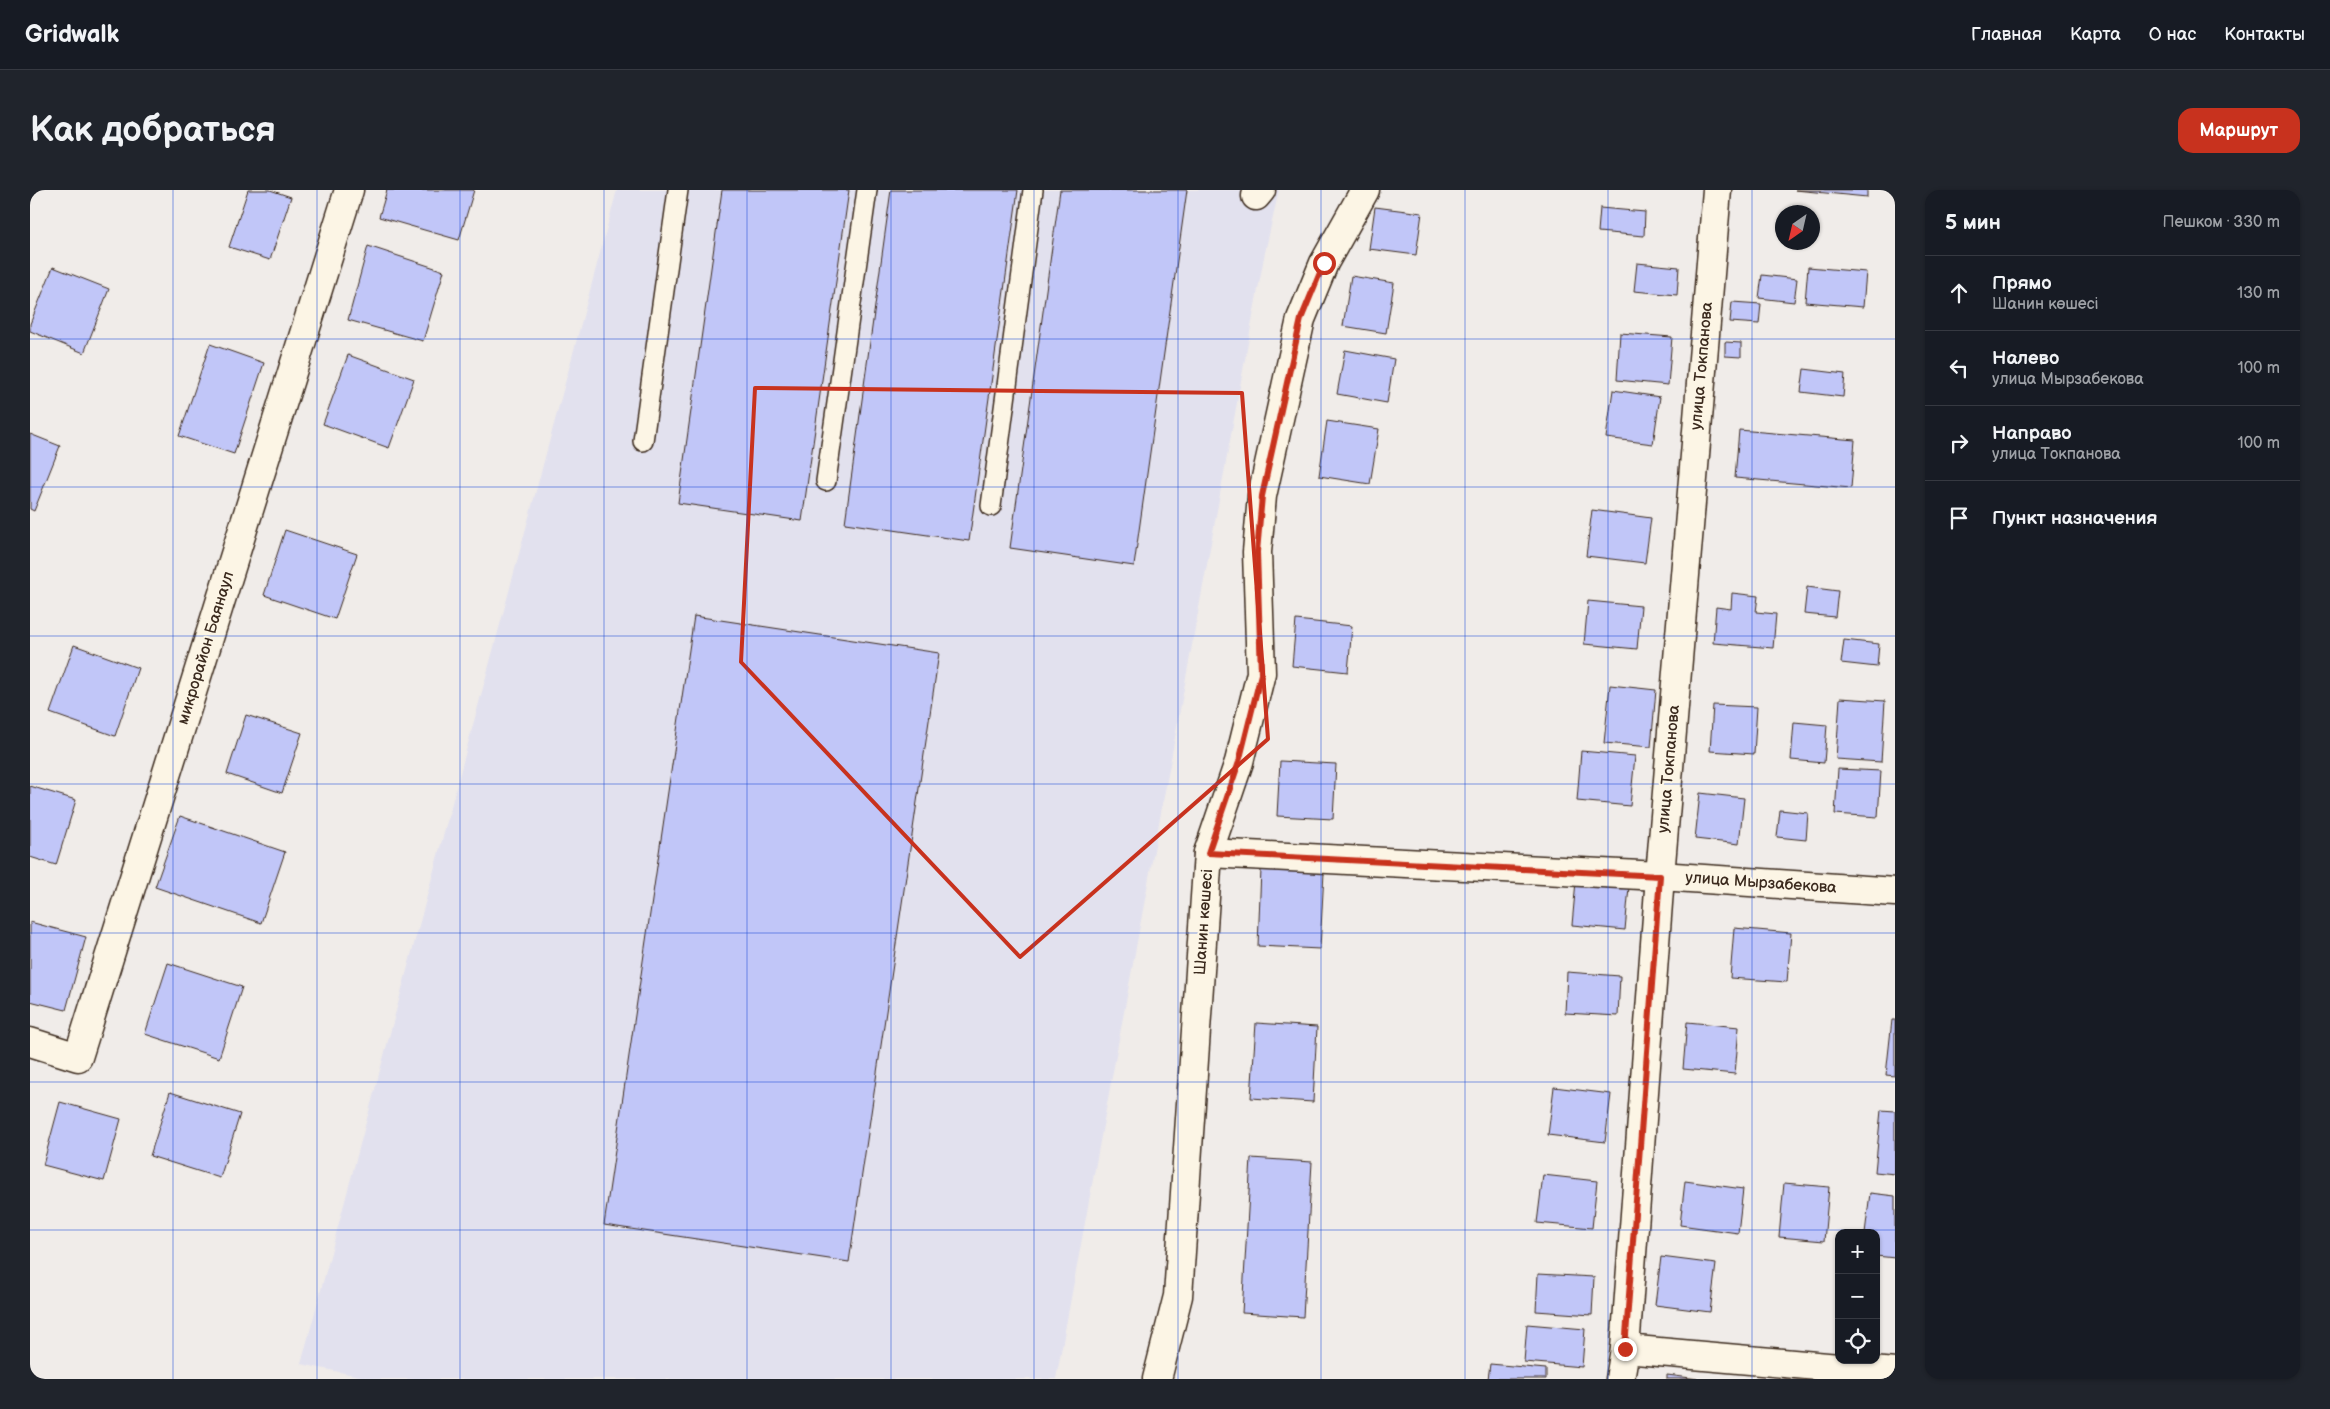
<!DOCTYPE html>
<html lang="ru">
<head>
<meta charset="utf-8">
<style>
  :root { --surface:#171b24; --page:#20242c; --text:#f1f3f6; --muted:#9ea1a6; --line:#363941; --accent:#c8321e }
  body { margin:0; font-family:"Balsamiq Sans",sans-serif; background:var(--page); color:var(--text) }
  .controls { position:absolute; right:15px; bottom:15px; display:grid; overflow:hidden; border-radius:10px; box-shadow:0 1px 4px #0004 }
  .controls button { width:45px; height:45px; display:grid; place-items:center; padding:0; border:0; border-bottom:1px solid var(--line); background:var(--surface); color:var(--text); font:25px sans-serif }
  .compass { position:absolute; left:1745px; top:15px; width:45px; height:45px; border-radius:50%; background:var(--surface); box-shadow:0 1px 4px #0004; rotate:214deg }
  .stop { position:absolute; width:15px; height:15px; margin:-11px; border:4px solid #c8321e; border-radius:50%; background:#fff }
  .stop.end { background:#c8321e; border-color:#fff; box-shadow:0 1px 5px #0008 }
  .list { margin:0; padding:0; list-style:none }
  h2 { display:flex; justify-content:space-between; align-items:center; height:65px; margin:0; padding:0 20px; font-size:21px }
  h2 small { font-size:16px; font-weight:400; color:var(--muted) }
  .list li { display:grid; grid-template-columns:32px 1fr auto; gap:15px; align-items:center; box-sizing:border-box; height:75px; padding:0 20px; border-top:1px solid var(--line) }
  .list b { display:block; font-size:19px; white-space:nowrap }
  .list p { margin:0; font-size:16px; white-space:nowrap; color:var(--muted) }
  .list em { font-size:16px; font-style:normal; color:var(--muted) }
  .icon { flex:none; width:28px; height:28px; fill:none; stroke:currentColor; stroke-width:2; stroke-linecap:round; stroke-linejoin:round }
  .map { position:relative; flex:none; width:1865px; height:1189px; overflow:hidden; border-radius:15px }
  header { display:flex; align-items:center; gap:30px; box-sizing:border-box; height:70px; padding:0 25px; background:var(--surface); border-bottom:1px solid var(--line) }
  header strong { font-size:24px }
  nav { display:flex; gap:28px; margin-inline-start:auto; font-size:18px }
  .intro { display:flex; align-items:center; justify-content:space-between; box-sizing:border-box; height:120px; padding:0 30px }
  h1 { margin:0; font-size:35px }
  .button { padding:12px 22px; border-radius:15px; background:var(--accent); color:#fff; font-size:18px; font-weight:700 }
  main { display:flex; gap:30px; padding:0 30px }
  aside { flex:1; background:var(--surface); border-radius:15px; box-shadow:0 1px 4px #0004 }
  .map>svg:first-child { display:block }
  .built { fill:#e2e1ee }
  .building { fill:#c1c6f8; stroke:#3b2a1e }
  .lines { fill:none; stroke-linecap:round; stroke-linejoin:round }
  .lane-casing { stroke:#3b2a1e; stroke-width:22 }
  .street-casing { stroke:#3b2a1e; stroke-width:31 }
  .lane { stroke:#fcf5e5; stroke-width:19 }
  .street { stroke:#fcf5e5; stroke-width:28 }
  .route { stroke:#c8321e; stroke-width:6 }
  .marked { fill:none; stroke:#c8321e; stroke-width:4; stroke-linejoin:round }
  .grid { fill:none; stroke:#1d4ed8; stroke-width:1; stroke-opacity:0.55 }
  .labels { text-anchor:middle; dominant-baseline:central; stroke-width:4; stroke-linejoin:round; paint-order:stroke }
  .street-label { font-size:16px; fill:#3b2a1e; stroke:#fcf5e5 }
</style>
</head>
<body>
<header>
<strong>Gridwalk</strong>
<nav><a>Главная</a><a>Карта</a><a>О нас</a><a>Контакты</a></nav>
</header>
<div class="intro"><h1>Как добраться</h1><a class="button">Маршрут</a></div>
<main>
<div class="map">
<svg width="1865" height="1189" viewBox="0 0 1865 1189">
  <rect width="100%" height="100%" fill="#f0ece9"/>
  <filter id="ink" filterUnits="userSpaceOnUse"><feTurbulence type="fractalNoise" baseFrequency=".02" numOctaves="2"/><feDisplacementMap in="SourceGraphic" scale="10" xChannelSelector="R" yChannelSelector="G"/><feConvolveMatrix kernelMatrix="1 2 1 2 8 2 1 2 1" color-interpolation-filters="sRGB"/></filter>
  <g filter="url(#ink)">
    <path class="built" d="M587,0H1249L1234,67L1026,1189H343L271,1174Z"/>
    <g class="building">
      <path d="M218,0H240L261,7L240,70L199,57Z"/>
      <path d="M357,0H444L429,50L349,27Z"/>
      <path d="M692,0H819L772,331L648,313Z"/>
      <path d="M861,0H988L939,351L815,333Z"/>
      <path d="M1030,0H1157L1104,376L980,358Z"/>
      <path d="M1765,0H1837V7Z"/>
      <path d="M1345,17L1392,23L1386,65L1339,59Z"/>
      <path d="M1570,18L1615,22L1614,46L1568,42Z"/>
      <path d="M338,56L414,81L393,151L318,130Z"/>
      <path d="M1607,73L1649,77L1647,105L1604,101Z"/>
      <path d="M23,77L79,99L54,163L0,141V134Z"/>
      <path d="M1778,77L1836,82L1833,117L1775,112Z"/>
      <path d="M1732,85L1767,89L1764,112L1729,108Z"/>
      <path d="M1321,86L1364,93L1356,143L1313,136Z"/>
      <path d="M1702,112L1731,114L1729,134L1700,132Z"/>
      <path d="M1590,143L1642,147L1638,195L1587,190Z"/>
      <path d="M1695,152L1711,153V167L1695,166Z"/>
      <path d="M180,154L234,173L204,264L149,246Z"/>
      <path d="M1315,160L1364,169L1357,213L1307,204Z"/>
      <path d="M318,165L384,189L359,258L293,234Z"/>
      <path d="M1774,179L1815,184L1813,207L1771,202Z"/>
      <path d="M1583,200L1630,207L1623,254L1576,248Z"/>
      <path d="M1297,231L1349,239L1340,294L1289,286Z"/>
      <path d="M1709,240L1825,250L1821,298L1705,288Z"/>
      <path d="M0,244L30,256L4,321L0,319Z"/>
      <path d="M1562,320L1621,328L1615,373L1556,366Z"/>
      <path d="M255,340L327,364L305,429L234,405Z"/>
      <path d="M1777,397L1808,401L1805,427L1774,424Z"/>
      <path d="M1702,403L1728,406L1726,422L1746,424L1743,458L1683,453L1686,417L1701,419Z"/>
      <path d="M1558,411L1611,416L1607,459L1554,454Z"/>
      <path d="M664,426L909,463L819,1072L574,1035Z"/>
      <path d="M1266,430L1322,436L1318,482L1262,476Z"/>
      <path d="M1814,450L1849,454L1847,477L1811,473Z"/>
      <path d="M44,455L108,478L85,546L20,523Z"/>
      <path d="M1580,495L1626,500L1621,557L1574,553Z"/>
      <path d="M1810,508L1855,511L1851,572L1806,569Z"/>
      <path d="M1683,515L1727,517L1724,564L1680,561Z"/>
      <path d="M216,525L272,543L252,603L197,584Z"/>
      <path d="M1764,532L1797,535L1794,573L1761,570Z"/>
      <path d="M1551,561L1605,566L1600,616L1547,611Z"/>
      <path d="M1250,571L1306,574L1303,629L1247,626Z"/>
      <path d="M1808,579L1851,581L1848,627L1805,624Z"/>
      <path d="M0,596L46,610L26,675L0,667Z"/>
      <path d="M1670,603L1714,608L1709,654L1665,649Z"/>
      <path d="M1750,620L1778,623L1776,650L1747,647Z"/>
      <path d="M150,626L255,662L231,733L125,697Z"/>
      <path d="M1231,679L1294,682L1290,759L1228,756Z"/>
      <path d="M1546,691L1599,697L1595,740L1542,735Z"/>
      <path d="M0,732L56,747L36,820L0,811Z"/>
      <path d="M1704,738L1761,743L1757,792L1700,788Z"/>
      <path d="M138,773L212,797L189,868L115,844Z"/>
      <path d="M1537,782L1590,786L1588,826L1535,823Z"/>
      <path d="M1862,830H1865V886L1856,885Z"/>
      <path d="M1657,832L1709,837L1705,884L1653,879Z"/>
      <path d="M1226,833L1287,837L1283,912L1221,908Z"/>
      <path d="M1524,897L1581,904L1575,952L1518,945Z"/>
      <path d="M140,902L210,924L190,988L120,966Z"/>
      <path d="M30,912L91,929L74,991L13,975Z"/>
      <path d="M1851,920L1865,921V984L1845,982Z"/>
      <path d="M1221,968L1282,972L1273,1127L1212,1123Z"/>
      <path d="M1513,985L1567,991L1562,1038L1507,1033Z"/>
      <path d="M1655,991L1713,999L1708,1043L1650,1035Z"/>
      <path d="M1754,993L1799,997L1794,1051L1749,1047Z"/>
      <path d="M1840,1003L1865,1006V1068L1846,1066V1043H1835Z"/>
      <path d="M1631,1067L1686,1074L1680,1122L1625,1115Z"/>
      <path d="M1508,1084L1564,1087L1562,1125L1506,1121Z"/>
      <path d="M1497,1134L1555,1139L1552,1177L1494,1172Z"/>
      <path d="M1460,1174L1516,1179V1189H1458Z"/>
      <path d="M1637,1185L1669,1189H1637Z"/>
    </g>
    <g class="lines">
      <defs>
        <g id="lane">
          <path d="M613,251L648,0"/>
          <path d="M796,291L837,0"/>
          <path d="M961,316L1003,0"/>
        </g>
        <g id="street">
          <path d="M1226,6L1231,0"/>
          <path d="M1178,663L1630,686L1865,702"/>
          <path d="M0,852L48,867L319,0"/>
          <path d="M1595,1159L1865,1183"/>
          <path d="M1127,1189L1148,1106L1178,663L1209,572L1231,483L1227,362L1232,306L1271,129L1294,73L1335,0"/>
          <path d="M1590,1189L1595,1159L1630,686L1687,0"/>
        </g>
      </defs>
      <use href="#lane" class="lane-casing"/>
      <use href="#street" class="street-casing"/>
      <use href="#lane" class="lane"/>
      <use href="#street" class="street"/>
    </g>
  </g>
  <g class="lines" filter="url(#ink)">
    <path class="route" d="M1294,73L1271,129L1232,306L1227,362L1231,484L1209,572L1178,663L1630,686L1595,1159"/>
  </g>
  <path class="marked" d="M725,198L1212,203L1238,549L990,767L711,472Z"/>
  <path class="grid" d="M143,0V1189M287,0V1189M430,0V1189M574,0V1189M717,0V1189M861,0V1189M1004,0V1189M1148,0V1189M1291,0V1189M1435,0V1189M1578,0V1189M1722,0V1189M0,149H1865M0,297H1865M0,446H1865M0,594H1865M0,743H1865M0,892H1865M0,1040H1865"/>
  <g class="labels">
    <g class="street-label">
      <text transform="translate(1672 176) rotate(-85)">улица Токпанова</text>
      <text transform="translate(176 458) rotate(-73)">микрорайон Баянаул</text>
      <text transform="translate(1639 579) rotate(-85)">улица Токпанова</text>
      <text transform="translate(1731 693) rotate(4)">улица Мырзабекова</text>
      <text transform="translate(1174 732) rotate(-86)">Шанин көшесі</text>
    </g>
  </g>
</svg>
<div class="controls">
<button>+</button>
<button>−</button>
<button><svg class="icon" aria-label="locate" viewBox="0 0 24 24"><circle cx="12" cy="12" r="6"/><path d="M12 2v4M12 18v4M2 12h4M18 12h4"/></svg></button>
</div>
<svg class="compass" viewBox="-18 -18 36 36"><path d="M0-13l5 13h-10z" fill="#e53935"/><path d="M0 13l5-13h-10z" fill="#9ea1a6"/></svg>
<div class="stop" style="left:1294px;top:73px"></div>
<div class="stop end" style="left:1595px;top:1159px"></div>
</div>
<aside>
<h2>5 мин<small>Пешком · 330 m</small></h2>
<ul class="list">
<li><svg class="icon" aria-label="ahead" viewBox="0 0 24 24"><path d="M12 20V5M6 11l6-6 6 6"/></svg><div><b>Прямо</b><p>Шанин көшесі</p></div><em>130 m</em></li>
<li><svg class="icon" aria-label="left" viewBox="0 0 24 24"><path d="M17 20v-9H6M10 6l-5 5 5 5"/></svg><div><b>Налево</b><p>улица Мырзабекова</p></div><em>100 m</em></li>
<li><svg class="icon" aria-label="right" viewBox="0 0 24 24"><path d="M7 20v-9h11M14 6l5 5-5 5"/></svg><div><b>Направо</b><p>улица Токпанова</p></div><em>100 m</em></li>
<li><svg class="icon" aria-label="arrive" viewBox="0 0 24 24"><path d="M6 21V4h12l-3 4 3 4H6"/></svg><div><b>Пункт назначения</b></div></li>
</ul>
</aside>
</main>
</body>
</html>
